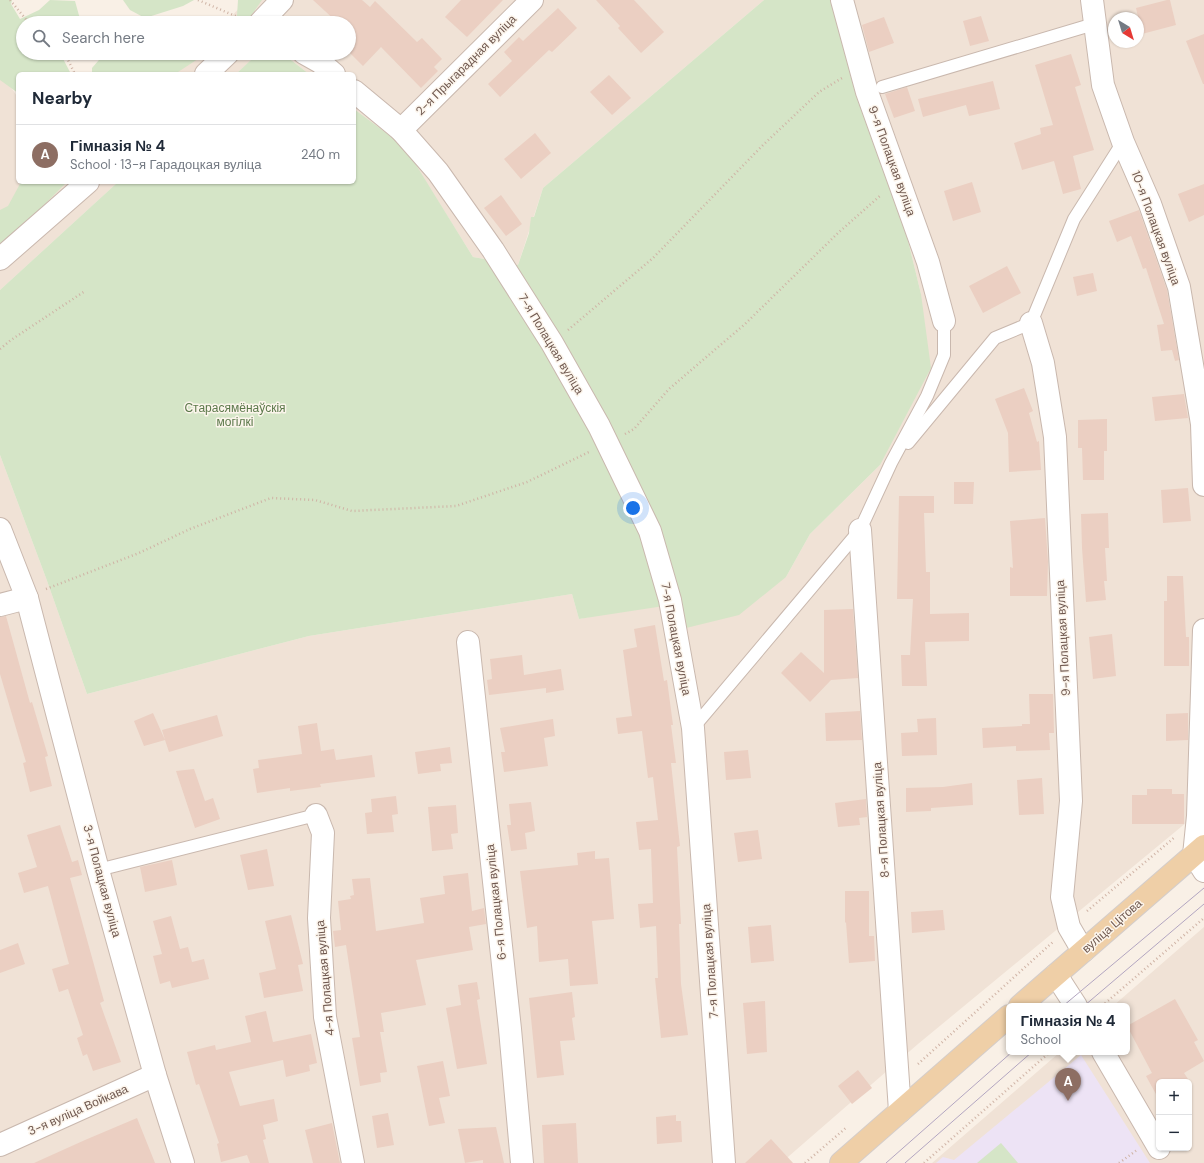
<!DOCTYPE html>
<html lang="en">
<head>
<meta charset="utf-8">
<style>
  :root { --surface:#fff; --page:#f6f6f7; --text:#1f2937; --muted:#747a83; --line:#e0e1e3; --accent:#d93025 }
  body { margin:0; font-family:"DM Sans",sans-serif; background:var(--page); color:var(--text) }
  .controls { position:absolute; right:12px; bottom:12px; display:grid; overflow:hidden; border-radius:6px; box-shadow:0 1px 3px #0004 }
  .controls button { width:36px; height:36px; display:grid; place-items:center; padding:0; border:0; border-bottom:1px solid var(--line); background:var(--surface); color:var(--text); font:20px sans-serif }
  .compass { position:absolute; left:1108px; top:12px; width:36px; height:36px; border-radius:50%; background:var(--surface); box-shadow:0 1px 3px #0004; rotate:142deg }
  .you { position:absolute; left:633px; top:508px; width:14px; height:14px; margin:-10px; border:3px solid #fff; border-radius:50%; background:#1a73e8; box-shadow:0 0 0 6px #1a73e833 }
  .badge { display:grid; place-items:center; width:26px; height:26px; border-radius:50%; background:var(--accent); color:#fff; font-size:13px; font-weight:700 }
  .pin { position:absolute; translate:-50% -33px; filter:drop-shadow(0 1px 2px #0008) }
  .pin::after { content:''; position:absolute; top:21px; width:14px; height:12px; background:inherit; clip-path:polygon(0 0,100% 0,50% 100%) }
  .popup { position:absolute; left:1006px; top:1003px; width:124px; height:52px; box-sizing:border-box; display:grid; place-content:center; border-radius:6px; background:var(--surface); filter:drop-shadow(0 1px 3px #0005); font-size:13px; white-space:nowrap; color:var(--muted) }
  .popup b { font-size:15px; color:var(--text) }
  .popup::after { content:''; position:absolute; left:50%; top:100%; margin-left:-8px; border:8px solid transparent; border-top-color:var(--surface) }
  .list { margin:0; padding:0; list-style:none }
  h2 { display:flex; justify-content:space-between; align-items:center; height:52px; margin:0; padding:0 16px; font-size:17px }
  h2 small { font-size:13px; font-weight:400; color:var(--muted) }
  .list li { display:grid; grid-template-columns:26px 1fr auto; gap:12px; align-items:center; box-sizing:border-box; height:60px; padding:0 16px; border-top:1px solid var(--line) }
  .list b { display:block; font-size:15px; white-space:nowrap }
  .list p { margin:0; font-size:13px; white-space:nowrap; color:var(--muted) }
  .list em { font-size:13px; font-style:normal; color:var(--muted) }
  .icon { flex:none; width:22px; height:22px; fill:none; stroke:currentColor; stroke-width:2; stroke-linecap:round; stroke-linejoin:round }
  .map { position:relative; flex:none; width:1204px; height:1163px; overflow:hidden }
  .search { position:absolute; background:var(--surface); box-shadow:0 1px 3px #0004; left:16px; top:16px; width:340px; height:44px; display:flex; align-items:center; gap:10px; box-sizing:border-box; padding:0 14px; border-radius:22px; color:var(--muted); font-size:15px }
  .panel { position:absolute; background:var(--surface); box-shadow:0 1px 3px #0004; left:16px; top:72px; width:340px; height:112px; border-radius:6px }
  .map>svg:first-child { display:block }
  .residential { fill:#f0e2d6; fill-rule:evenodd }
  .education { fill:#ede3f5 }
  .green { fill:#d5e5c7 }
  .building { fill:#ebcfc2 }
  .lines { fill:none; stroke-linecap:round; stroke-linejoin:round }
  .service-casing { stroke:#c9b8ae; stroke-width:14 }
  .minor-casing { stroke:#c9b8ae; stroke-width:24 }
  .primary-casing { stroke:#d4cdca; stroke-width:24 }
  .path { stroke:#cfb3a5; stroke-width:2.5; stroke-dasharray:1 3; stroke-linecap:butt }
  .service { stroke:#fff; stroke-width:12 }
  .minor { stroke:#fff; stroke-width:22 }
  .primary { stroke:#efcfa7; stroke-width:22 }
  .tram { stroke:#b3a6c1; stroke-width:1 }
  .labels { text-anchor:middle; dominant-baseline:central; stroke-width:3; stroke-linejoin:round; paint-order:stroke }
  .street-label { font-size:12px; fill:#6f584f; stroke:#fcf5ec }
  .park-label { font-size:12px; fill:#5c794b; stroke:#fcf5ec }
</style>
</head>
<body>
<div class="map">
<svg width="1204" height="1163" viewBox="0 0 1204 1163">
  <rect width="100%" height="100%" fill="#f9f0e6"/>
  <g class="residential">
    <path d="M247,0H764L543,188L518,265L473,257L405,148L354,109V74H309L282,53H349V23H225Z"/>
    <path d="M835,0H1204V808L918,1044L781,1163H0V455L46,578L87,694L309,636L572,594L579,619L786,577L810,534L880,465L921,294L893,179ZM1114,18H1138V42H1114Z"/>
    <path d="M196,53H259L236,74H176Z"/>
    <path d="M0,70L18,98V182H118L0,290Z"/>
    <path d="M1204,927V1163H932L1060,1052H1127V1006H1113ZM1159,1082H1189V1148H1159Z"/>
  </g>
  <path class="education" d="M1081,1055L1150,1163H936L943,1157L954,1160Z"/>
  <g class="green">
    <path d="M0,0H12L11,4L20,19L39,10L50,0L75,1L80,19L77,23H23V53H60L71,74H18V93L0,80Z"/>
    <path d="M123,0H194L183,6L145,18L130,10Z"/>
    <path d="M238,0H262L246,23H225L237,16Z"/>
    <path d="M764,0H835L893,179L921,294L931,368L880,465L810,534L786,577L739,615L682,629L677,604L579,619L572,594L309,636L87,694L46,578L0,455V290L118,182H354V109L405,147L473,257L518,265L529,233L531,217H534L543,188Z"/>
    <path d="M105,53H111L129,60L138,53H207L175,74H92V68Z"/>
    <path d="M256,53H282L309,74H236L253,58Z"/>
    <path d="M21,182H67L35,214L0,245V210L8,206Z"/>
    <path d="M1001,1143L1018,1163H977Z"/>
  </g>
  <g class="building">
    <path d="M313,0H362L370,7L375,1L417,42L422,38L442,59L434,67L438,71L421,88L381,47L363,66L349,52V23H338Z"/>
    <path d="M461,0H503L467,37L445,17Z"/>
    <path d="M596,0H634L664,32L641,53L618,28L620,26Z"/>
    <path d="M1167,0H1170L1176,25L1142,34L1136,8Z"/>
    <path d="M558,8L577,28L552,52L549,50L500,97L488,84L512,61L504,52L519,37L523,41Z"/>
    <path d="M981,16L989,41L970,46L963,21Z"/>
    <path d="M884,17L894,43L869,52L862,25Z"/>
    <path d="M1204,34V84H1203L1186,41Z"/>
    <path d="M1071,54L1081,85L1075,87L1094,150L1073,156L1081,189L1063,194L1054,161L1022,170L1014,143L1041,134L1040,128L1053,125L1035,65Z"/>
    <path d="M609,75L631,98L612,115L590,92Z"/>
    <path d="M993,81L1000,109L969,116L966,105L923,117L918,99Z"/>
    <path d="M907,87L915,111L894,118L885,94Z"/>
    <path d="M535,133L551,153L521,179L504,159Z"/>
    <path d="M972,182L981,212L953,221L944,191Z"/>
    <path d="M1204,184V215L1189,222L1178,194Z"/>
    <path d="M501,195L522,224L506,236L484,208Z"/>
    <path d="M1139,210L1167,290L1179,360L1175,361L1172,350L1161,351L1157,325L1164,324L1146,268L1143,269L1131,236L1117,242L1109,221Z"/>
    <path d="M1007,266L1021,293L983,313L969,286Z"/>
    <path d="M1093,273L1097,291L1077,296L1073,277Z"/>
    <path d="M1024,388L1033,411L1029,413L1037,442L1039,441L1041,470L1009,472L1008,433L995,399Z"/>
    <path d="M1184,394L1188,418L1155,421L1152,397Z"/>
    <path d="M1107,419V451H1104V480H1083L1082,448H1078V420Z"/>
    <path d="M954,482H974L973,504H954Z"/>
    <path d="M1188,488L1191,521L1163,523L1161,490Z"/>
    <path d="M899,496H934V513H924L926,572H930V614L969,613V641L925,642L927,686H902L901,655H910L913,599H897Z"/>
    <path d="M1108,513L1109,548H1105L1107,581H1104L1106,600L1086,602L1082,548L1081,514Z"/>
    <path d="M1045,518L1048,562L1047,596H1010V567L1013,568L1010,521Z"/>
    <path d="M1167,576H1183L1186,637H1189V666H1164V601H1167Z"/>
    <path d="M853,609L858,678L831,680L810,702L781,673L801,652L824,673V610Z"/>
    <path d="M6,616L30,703L32,702L48,756L45,757L52,786L30,792L23,763L26,762L0,674V617Z"/>
    <path d="M655,625L664,681L667,680L673,725H671L676,763H671L680,846L677,847L681,924H679L681,984L688,1035L661,1038L655,978H658L656,926L640,928L638,904L653,903L651,849L639,850L636,822L658,820L653,777L648,778L642,731L618,734L616,718L632,716L623,650L637,647L634,629Z"/>
    <path d="M1112,634L1116,676L1093,679L1089,637Z"/>
    <path d="M522,655L524,675L561,669L564,690L546,693V688L489,695L487,680L492,679L490,659Z"/>
    <path d="M1029,694H1053L1054,733H1049L1050,750L1016,751V746L983,748L982,728L1022,726V724H1030Z"/>
    <path d="M860,711L862,740L826,741L825,713Z"/>
    <path d="M153,713L165,740L162,730L217,715L223,736L169,752L165,740L144,746L134,721Z"/>
    <path d="M1188,713V740L1166,741V714Z"/>
    <path d="M936,718L937,755L902,756L901,733L918,732L917,719Z"/>
    <path d="M553,719L555,736L544,738L548,766L504,772L501,752H505L500,728Z"/>
    <path d="M317,723L321,751L334,749L336,760L372,755L375,777L320,784L321,787L290,791V788L257,793L253,769L259,768L258,760L302,754L298,726Z"/>
    <path d="M450,747L452,763L440,764L441,771L418,774L415,752Z"/>
    <path d="M748,750L751,778L726,780L724,752Z"/>
    <path d="M194,769L205,801L213,798L220,819L195,828L176,771Z"/>
    <path d="M1042,778L1044,814L1019,815L1017,780Z"/>
    <path d="M972,783L973,805L931,808V811L906,812V788L943,787Z"/>
    <path d="M1147,789H1172V794H1184V824H1132V795H1147Z"/>
    <path d="M396,796L398,814L392,815L394,832L367,834L365,813L372,812L371,799Z"/>
    <path d="M866,799L867,817L859,818L860,825L838,827L835,803Z"/>
    <path d="M531,802L535,831L525,833L527,849L511,851L507,825H511L509,804Z"/>
    <path d="M456,805L458,833L451,834L453,849L432,851L428,807Z"/>
    <path d="M60,825L72,862L78,860L82,875L70,878L104,1001L100,1003L121,1062L93,1071L87,1054L83,1056L77,1038L83,1035L68,989L59,992L52,969L69,964L48,886L24,893L18,873L37,867L27,835Z"/>
    <path d="M758,830L762,859L738,862L734,833Z"/>
    <path d="M267,849L274,886L248,890L240,855Z"/>
    <path d="M595,851V859L609,858L614,919L592,921L598,984L570,986L568,959L539,962L537,926L527,928L520,871L578,865L577,853Z"/>
    <path d="M172,860L177,885L145,892L140,867Z"/>
    <path d="M468,873L472,911L484,908L486,924L469,927L473,950L416,960L426,1005L381,1013L384,1032H380L387,1072L380,1073L381,1082L360,1086L352,1038L360,1037L346,945L335,947L333,931L341,930L338,901L351,899L350,896L354,895L352,879L370,878L376,931L424,923L420,898L445,894L443,876Z"/>
    <path d="M845,891H869V936H874L875,961L849,963L846,922L845,923Z"/>
    <path d="M943,910L945,930L912,933L911,912Z"/>
    <path d="M291,915L303,964L298,965L303,991L264,998L259,973L276,969L265,921Z"/>
    <path d="M171,916L180,949L188,947L192,962L204,959L209,979L172,988L170,981L160,984L153,956L162,954L153,921Z"/>
    <path d="M771,925L774,961L751,963L748,927Z"/>
    <path d="M18,943L25,964L0,973V950Z"/>
    <path d="M477,982L480,999L477,1000L487,1064L457,1069L446,1008L461,1005L458,985Z"/>
    <path d="M572,992L575,1017L572,1018L575,1040L560,1041L564,1075L537,1078L529,998Z"/>
    <path d="M1175,999L1198,1040L1194,1042L1204,1061L1184,1073L1188,1079L1182,1082H1159V1095L1157,1096L1146,1076L1152,1073L1127,1026Z"/>
    <path d="M765,1001L767,1052L747,1054L743,1003Z"/>
    <path d="M266,1011L273,1042L311,1034L317,1063L309,1065L310,1071L286,1077L283,1060L229,1072L240,1106L274,1099L278,1121L263,1125L266,1139L263,1140L269,1163H250L247,1155L221,1162L217,1144L219,1143L199,1084L196,1085L187,1052L215,1045L216,1050L251,1042L245,1016Z"/>
    <path d="M443,1061L450,1096L439,1098L445,1123L429,1126L417,1066Z"/>
    <path d="M858,1070L872,1088L852,1104L838,1086Z"/>
    <path d="M388,1113L394,1145L377,1148L372,1116Z"/>
    <path d="M676,1115V1121H681L682,1142L657,1144L656,1117Z"/>
    <path d="M137,1118L155,1163H34L85,1140Z"/>
    <path d="M332,1123L340,1163H313L305,1130Z"/>
    <path d="M576,1123L578,1163H544L542,1125Z"/>
    <path d="M496,1127L504,1163H483V1160L465,1163L458,1129Z"/>
    <path d="M771,1139L793,1163H745Z"/>
  </g>
  <g class="lines">
    <defs>
      <g id="service">
        <path d="M882,87L1094,24"/>
        <path d="M908,443L995,338L1031,323L1074,219L1123,142"/>
        <path d="M693,728L860,530L891,463L927,396L944,355V321"/>
        <path d="M98,870L316,815"/>
      </g>
      <g id="minor">
        <path d="M842,0L867,92L928,262L944,321"/>
        <path d="M1092,0L1103,85L1123,142L1150,204L1179,287L1202,424L1204,485"/>
        <path d="M260,23L282,0"/>
        <path d="M304,53L320,62L334,74"/>
        <path d="M206,74L228,53"/>
        <path d="M354,91L401,130L438,172L493,250L552,343L599,426L650,531L670,600L693,728L724,1163"/>
        <path d="M401,130L532,0"/>
        <path d="M0,259L88,182"/>
        <path d="M1031,323L1043,363L1055,437L1071,801L1062,897L1069,927L1083,951"/>
        <path d="M0,529L27,598L98,870L155,1075L183,1163"/>
        <path d="M860,530L900,1111"/>
        <path d="M0,605L27,598"/>
        <path d="M1204,630L1198,816L1194,855L1204,871"/>
        <path d="M468,642L510,1029L522,1163"/>
        <path d="M316,815L323,833L319,918L325,1017L353,1163"/>
        <path d="M1056,975L1076,1006"/>
        <path d="M1103,1052L1159,1148"/>
        <path d="M0,1145L155,1075"/>
      </g>
      <g id="primary">
        <path d="M1020,1006L1204,846"/>
        <path d="M841,1163L1009,1016"/>
      </g>
    </defs>
    <use href="#service" class="service-casing"/>
    <use href="#minor" class="minor-casing"/>
    <use href="#primary" class="primary-casing"/>
    <g class="path">
      <path d="M10,0L29,23"/>
      <path d="M198,0L240,18"/>
      <path d="M59,53L68,60L75,74"/>
      <path d="M568,330L653,258L763,145L819,92L842,78"/>
      <path d="M0,349L11,340L85,291"/>
      <path d="M625,434L634,429L669,389L745,324L838,233L881,195"/>
      <path d="M46,589L139,553L190,529L271,498L315,500L352,511L456,506L527,482L589,452"/>
      <path d="M1087,911L1175,837"/>
      <path d="M1102,1006L1204,918"/>
      <path d="M918,1064L1054,941"/>
      <path d="M805,1163L847,1127"/>
      <path d="M924,1163L1050,1052"/>
      <path d="M1119,1163L1137,1150"/>
    </g>
    <use href="#service" class="service"/>
    <use href="#minor" class="minor"/>
    <use href="#primary" class="primary"/>
    <g class="tram">
      <path d="M1063,1006L1204,888"/>
      <path d="M1084,1006L1204,904"/>
      <path d="M886,1163L1012,1052"/>
      <path d="M905,1163L1032,1052"/>
    </g>
  </g>
  <g class="labels">
    <g class="street-label">
      <text transform="translate(466 65) rotate(-45)">2-я Прыгарадная вуліца</text>
      <text transform="translate(892 161) rotate(70)">9-я Полацкая вуліца</text>
      <text transform="translate(1156 228) rotate(70)">10-я Полацкая вуліца</text>
      <text transform="translate(551 344) rotate(59)">7-я Полацкая вуліца</text>
      <text transform="translate(1063 638) rotate(-93)">9-я Полацкая вуліца</text>
      <text transform="translate(676 639) rotate(79)">7-я Полацкая вуліца</text>
      <text transform="translate(881 820) rotate(-94)">8-я Полацкая вуліца</text>
      <text transform="translate(102 881) rotate(75)">3-я Полацкая вуліца</text>
      <text transform="translate(496 902) rotate(-96)">6-я Полацкая вуліца</text>
      <text transform="translate(1112 926) rotate(-41)">вуліца Цітова</text>
      <text transform="translate(710 961) rotate(-94)">7-я Полацкая вуліца</text>
      <text transform="translate(325 978) rotate(-95)">4-я Полацкая вуліца</text>
      <text transform="translate(78 1110) rotate(-24)">3-я вуліца Войкава</text>
    </g>
    <g class="park-label">
      <text x="235" y="408">Старасямёнаўскія<tspan x="235" dy="14">могілкі</tspan></text>
    </g>
  </g>
</svg>
<div class="controls">
<button>+</button>
<button>−</button>
</div>
<svg class="compass" viewBox="-18 -18 36 36"><path d="M0-13l5 13h-10z" fill="#e53935"/><path d="M0 13l5-13h-10z" fill="#747a83"/></svg>
<div class="you"></div>
<div class="pin badge" style="left:1068px;top:1101px;background:#8d6e63">A</div>
<div class="popup"><b>Гімназія № 4</b>School</div>
<div class="search"><svg class="icon" aria-label="search" viewBox="0 0 24 24"><circle cx="10" cy="10" r="6"/><path d="M15 15l6 6"/></svg>Search here</div>
<section class="panel">
<h2>Nearby<small></small></h2>
<ul class="list">
<li><span class="badge" style="background:#8d6e63">A</span><div><b>Гімназія № 4</b><p>School · 13-я Гарадоцкая вуліца</p></div><em>240 m</em></li>
</ul>
</section>
</div>
</body>
</html>
